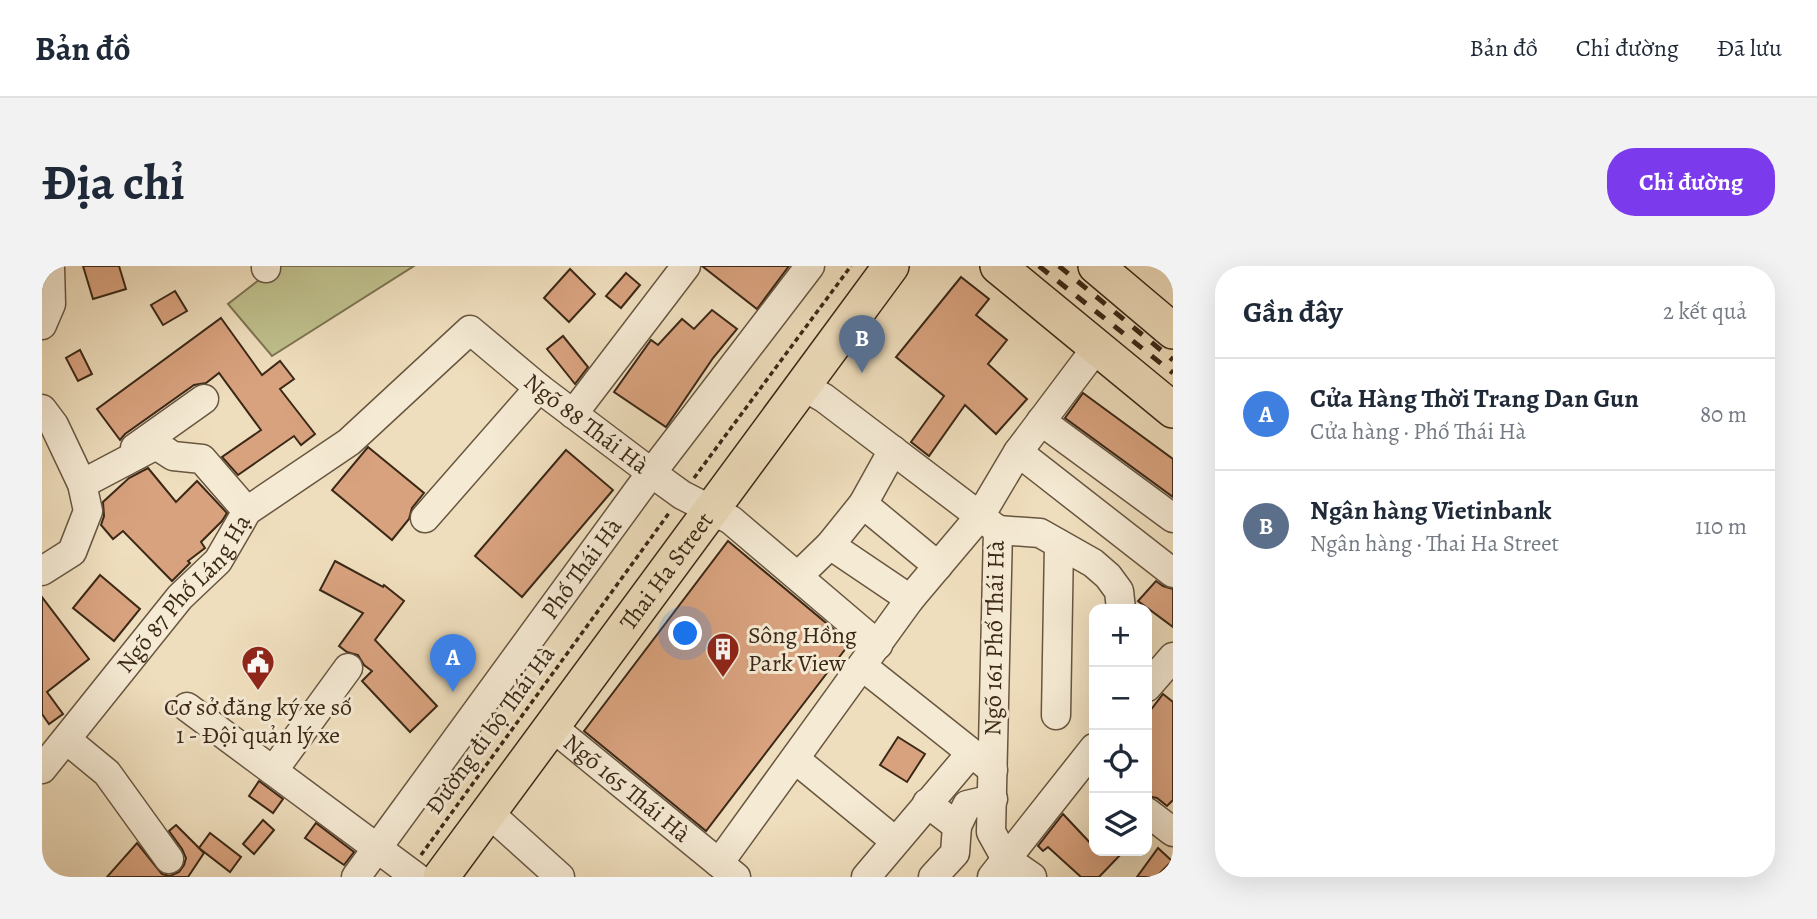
<!DOCTYPE html>
<html lang="vi">
<head>
<meta charset="utf-8">
<style>
  :root { --surface:#fff; --page:#f2f2f3; --text:#1f2937; --muted:#747a83; --line:#e0e1e3; --accent:#7c3aed }
  body { margin:0; font-family:Alegreya,serif; background:var(--page); color:var(--text) }
  .controls { position:absolute; right:21px; bottom:21px; display:grid; overflow:hidden; border-radius:14px; box-shadow:0 7px 28px #0002 }
  .controls button { width:63px; height:63px; display:grid; place-items:center; padding:0; border:0; border-bottom:2px solid var(--line); background:var(--surface); color:var(--text); font:35px sans-serif }
  .you { position:absolute; left:644px; top:368px; width:24px; height:24px; margin:-18px; border:5px solid #fff; border-radius:50%; background:#1a73e8; box-shadow:0 0 0 10px #1a73e833 }
  .badge { display:grid; place-items:center; width:46px; height:46px; border-radius:50%; background:var(--accent); color:#fff; font-size:23px; font-weight:700 }
  .pin { position:absolute; translate:-50% -58px; filter:drop-shadow(0 2px 4px #0008) }
  .pin::after { content:''; position:absolute; top:37px; width:24px; height:21px; background:inherit; clip-path:polygon(0 0,100% 0,50% 100%) }
  .list { margin:0; padding:0; list-style:none }
  h2 { display:flex; justify-content:space-between; align-items:center; height:91px; margin:0; padding:0 28px; font-size:30px }
  h2 small { font-size:23px; font-weight:400; color:var(--muted) }
  .list li { display:grid; grid-template-columns:46px 1fr auto; gap:21px; align-items:center; box-sizing:border-box; height:112px; padding:0 28px; border-top:2px solid var(--line) }
  .list b { display:block; font-size:26px; white-space:nowrap }
  .list p { margin:0; font-size:23px; white-space:nowrap; color:var(--muted) }
  .list em { font-size:23px; font-style:normal; color:var(--muted) }
  .icon { flex:none; width:38px; height:38px; fill:none; stroke:currentColor; stroke-width:2; stroke-linecap:round; stroke-linejoin:round }
  .map { position:relative; flex:none; width:1131px; height:611px; overflow:hidden; border-radius:28px }
  header { display:flex; align-items:center; gap:42px; box-sizing:border-box; height:98px; padding:0 35px; background:var(--surface); border-bottom:2px solid var(--line) }
  header strong { font-size:33px }
  nav { display:flex; gap:38px; margin-inline-start:auto; font-size:24px }
  .intro { display:flex; align-items:center; justify-content:space-between; box-sizing:border-box; height:168px; padding:0 42px }
  h1 { margin:0; font-size:49px }
  .button { padding:18px 32px; border-radius:28px; background:var(--accent); color:#fff; font-size:24px; font-weight:700 }
  main { display:flex; gap:42px; padding:0 42px }
  aside { flex:1; background:var(--surface); border-radius:28px; box-shadow:0 7px 28px #0002 }
  .map>svg:first-child { display:block }
  .green { fill:#bfc08d; stroke:#7d7452; stroke-width:2 }
  .building { fill:#d8a27e; stroke:#3b2817; stroke-width:2 }
  .lines { fill:none; stroke-linecap:round; stroke-linejoin:round }
  .minor-casing { stroke:#685640; stroke-width:31 }
  .major-casing { stroke:#3b2817; stroke-width:38 }
  .path { stroke:#3b2817; stroke-width:3.5; stroke-dasharray:5 3.5; stroke-linecap:butt }
  .minor { stroke:#f5ead4; stroke-width:28 }
  .major { stroke:#efdebd; stroke-width:35 }
  .rail { stroke:#3b2817; stroke-width:5; stroke-dasharray:12 12; stroke-linecap:butt }
  .labels { text-anchor:middle; dominant-baseline:central; stroke-width:6; stroke-linejoin:round; paint-order:stroke }
  .street-label { font-size:24px; fill:#3b2817; stroke:#f5ead4 }
  .poi-label { font-size:24px; fill:#3b2817; stroke:#f5ead4; text-anchor:start }
</style>
</head>
<body>
<header>
<strong>Bản đồ</strong>
<nav><a>Bản đồ</a><a>Chỉ đường</a><a>Đã lưu</a></nav>
</header>
<div class="intro"><h1>Địa chỉ</h1><a class="button">Chỉ đường</a></div>
<main>
<div class="map">
<svg width="1131" height="611" viewBox="0 0 1131 611">
  <rect width="100%" height="100%" fill="#efdebd"/>
  <filter id="stains"><feTurbulence type="fractalNoise" baseFrequency=".00286" numOctaves="4"/><feColorMatrix values="0 0 0 0 .2 0 0 0 0 .09 0 0 0 0 .02 0 0 0 .5 -.17"/></filter>
  <radialGradient id="worn" r=".72"><stop offset=".6" stop-color="#630" stop-opacity="0"/><stop offset="1" stop-color="#630" stop-opacity=".3"/></radialGradient>
  <path class="green" d="M235,0H372L230,90L186,38Z"/>
  <g class="building">
    <path d="M41,0H77L84,23L51,33Z"/>
    <path d="M660,0H747L715,43Z"/>
    <path d="M528,3L553,28L527,56L502,32Z"/>
    <path d="M584,7L598,19L579,42L564,30Z"/>
    <path d="M919,11L947,33L934,49L965,74L946,98L985,133L954,168L923,139L887,190L869,176L902,130L854,91Z"/>
    <path d="M133,25L145,45L121,59L109,39Z"/>
    <path d="M670,44L695,63L671,92L624,161L572,126L609,74L616,79L640,53L652,63Z"/>
    <path d="M179,52L220,109L238,95L252,113L238,123L273,168L259,179L252,170L196,209L180,191L219,164L177,107L164,117L152,119L83,168L78,174L55,143Z"/>
    <path d="M521,70L546,101L533,118L505,83Z"/>
    <path d="M38,84L50,108L36,115L24,92Z"/>
    <path d="M1041,127L1131,193V231L1023,152Z"/>
    <path d="M326,181L382,227L370,242L367,253L350,274L290,224Z"/>
    <path d="M524,184L571,224L480,331L433,290Z"/>
    <path d="M106,202L134,236L155,215L185,247L180,255L159,276L163,282L146,295L148,297L130,315L81,265L71,273L59,259L62,250L61,236L87,212Z"/>
    <path d="M686,275L808,377L664,565L542,465Z"/>
    <path d="M293,295L341,321L342,319L362,335L333,374L395,440L368,466L320,415L330,405L322,399L316,389L305,386L297,380L321,347L278,324Z"/>
    <path d="M58,309L98,343L72,375L31,342Z"/>
    <path d="M1114,315L1121,320L1131,323V361L1096,335Z"/>
    <path d="M0,331L47,393L5,426L21,448L7,458L0,448Z"/>
    <path d="M1121,428L1131,436V534L1125,540L1115,532L1105,530V449Z"/>
    <path d="M856,471L883,488L865,516L838,499Z"/>
    <path d="M217,515L241,533L231,547L207,530Z"/>
    <path d="M1021,548L1052,581V585H1082L1057,611H1039L1006,581L1001,585L996,580Z"/>
    <path d="M221,554L232,564L212,588L201,578Z"/>
    <path d="M274,557L312,586L302,599L263,572Z"/>
    <path d="M134,559L162,587L146,611H65L95,577L120,608L128,610L137,606L142,599L144,592L140,583L127,565Z"/>
    <path d="M168,567L199,591L188,606L157,582Z"/>
    <path d="M1116,582L1130,595L1114,611H1095Z"/>
  </g>
  <g class="lines">
    <defs>
      <g id="minor">
        <path d="M224,2V0"/>
        <path d="M0,59L9,38L8,0"/>
        <path d="M759,119L782,132L956,264L949,566L964,593L990,611"/>
        <path d="M0,143L12,159L40,218L46,245L30,286L0,305"/>
        <path d="M531,148L644,0"/>
        <path d="M999,155L1131,252"/>
        <path d="M93,182L162,133"/>
        <path d="M976,186L1131,307"/>
        <path d="M40,218L114,179L131,190L160,193L205,245"/>
        <path d="M821,238L896,300"/>
        <path d="M383,252L497,122"/>
        <path d="M956,264L998,267L1051,297L1066,310L1077,325L1079,343"/>
        <path d="M788,279L868,333"/>
        <path d="M756,310L788,279L821,238L851,184"/>
        <path d="M820,400L951,504"/>
        <path d="M1105,421L1131,391"/>
        <path d="M145,441L374,611"/>
        <path d="M1014,449L1017,278"/>
        <path id="s1" d="M509,460L694,611"/>
        <path d="M25,474L65,507L127,593"/>
        <path d="M753,493L853,575"/>
        <path id="s2" d="M0,503L138,331L176,295L205,245L307,176L428,64L497,122L611,208L640,229L689,254L836,379"/>
        <path d="M231,505L306,402"/>
        <path d="M885,537L915,560L913,587L891,611"/>
        <path d="M1105,546L1131,566"/>
        <path d="M447,547L518,611"/>
        <path d="M915,560L925,539L951,533"/>
        <path d="M677,597L868,333L938,250L976,186L1055,81"/>
        <path id="s3" d="M314,611L598,222L768,0"/>
        <path d="M824,611L929,487"/>
        <path d="M950,611L1052,482"/>
      </g>
      <g id="major">
        <path d="M956,0L1131,144"/>
        <path d="M1054,0L1131,65"/>
        <path id="s4" d="M399,611L849,0"/>
      </g>
    </defs>
    <use href="#minor" class="minor-casing"/>
    <use href="#major" class="major-casing"/>
    <g class="path">
      <path d="M652,212L809,0"/>
      <path d="M379,589L627,247"/>
    </g>
    <use href="#minor" class="minor"/>
    <use href="#major" class="major"/>
    <g class="rail">
      <path d="M997,0L1131,107"/>
      <path d="M1017,0L1131,94"/>
    </g>
  </g>
  <defs>
    <symbol id="building-pin" viewBox="-11 -11 22 30"><path d="M0 17L-7.5 6A9.5 9.5 0 1 1 7.5 6Z" fill="#8f2418" stroke="#f5ead4"/><path d="M-4-6H4V6H1V3H-1V6H-4ZM-2.5-4.3h1.7v1.8h-1.7ZM.8-4.3h1.7v1.8H.8ZM-2.5-1h1.7V.8h-1.7ZM.8-1h1.7V.8H.8Z" fill="#fff"/></symbol>
    <symbol id="civic-pin" viewBox="-11 -11 22 30"><path d="M0 17L-7.5 6A9.5 9.5 0 1 1 7.5 6Z" fill="#8f2418" stroke="#f5ead4"/><path d="M-.6-6.5H3V-4.5H.6V-3L4-1V1h2V6H-6V1h2V-1L-.6-3ZM-1.2 2.5V6h2.4V2.5Z" fill="#fff"/></symbol>
  </defs>
  <g fill-rule="evenodd">
    <use href="#building-pin" x="662" y="364" width="38" height="52"/>
    <use href="#civic-pin" x="197" y="377" width="38" height="52"/>
  </g>
  <g class="labels">
    <g class="street-label">
      <text stroke="none"><textPath href="#s2" startOffset="768">Ngõ 88 Thái Hà</textPath></text>
      <text stroke="none"><textPath href="#s3" startOffset="382">Phố Thái Hà</textPath></text>
      <text stroke="none"><textPath href="#s4" startOffset="380">Thai Ha Street</textPath></text>
      <text stroke="none"><textPath href="#s2" startOffset="226">Ngõ 87 Phố Láng Hạ</textPath></text>
      <text transform="translate(952 372) rotate(-89)">Ngõ 161 Phố Thái Hà</text>
      <text transform="translate(448 464) rotate(-54)">Đường đi bộ Thái Hà</text>
      <text stroke="none"><textPath href="#s1" startOffset="98">Ngõ 165 Thái Hà</textPath></text>
    </g>
    <g class="poi-label">
      <text x="706" y="369">Sông Hồng<tspan x="706" dy="28">Park View</tspan></text>
      <text x="216" y="441" text-anchor="middle">Cơ sở đăng ký xe số<tspan x="216" dy="28">1 - Đội quản lý xe</tspan></text>
    </g>
  </g>
  <rect width="100%" height="100%" filter="url(#stains)"/>
  <rect width="100%" height="100%" fill="url(#worn)"/>
</svg>
<div class="controls">
<button>+</button>
<button>−</button>
<button><svg class="icon" aria-label="locate" viewBox="0 0 24 24"><circle cx="12" cy="12" r="6"/><path d="M12 2v4M12 18v4M2 12h4M18 12h4"/></svg></button>
<button><svg class="icon" aria-label="layers" viewBox="0 0 24 24"><path d="M12 4l9 5-9 5-9-5zM3 14l9 5 9-5"/></svg></button>
</div>
<div class="you"></div>
<div class="pin badge" style="left:411px;top:426px;background:#3f7fe0">A</div>
<div class="pin badge" style="left:820px;top:107px;background:#5c6f8a">B</div>
</div>
<aside>
<h2>Gần đây<small>2 kết quả</small></h2>
<ul class="list">
<li><span class="badge" style="background:#3f7fe0">A</span><div><b>Cửa Hàng Thời Trang Dan Gun</b><p>Cửa hàng · Phố Thái Hà</p></div><em>80 m</em></li>
<li><span class="badge" style="background:#5c6f8a">B</span><div><b>Ngân hàng Vietinbank</b><p>Ngân hàng · Thai Ha Street</p></div><em>110 m</em></li>
</ul>
</aside>
</main>
</body>
</html>
